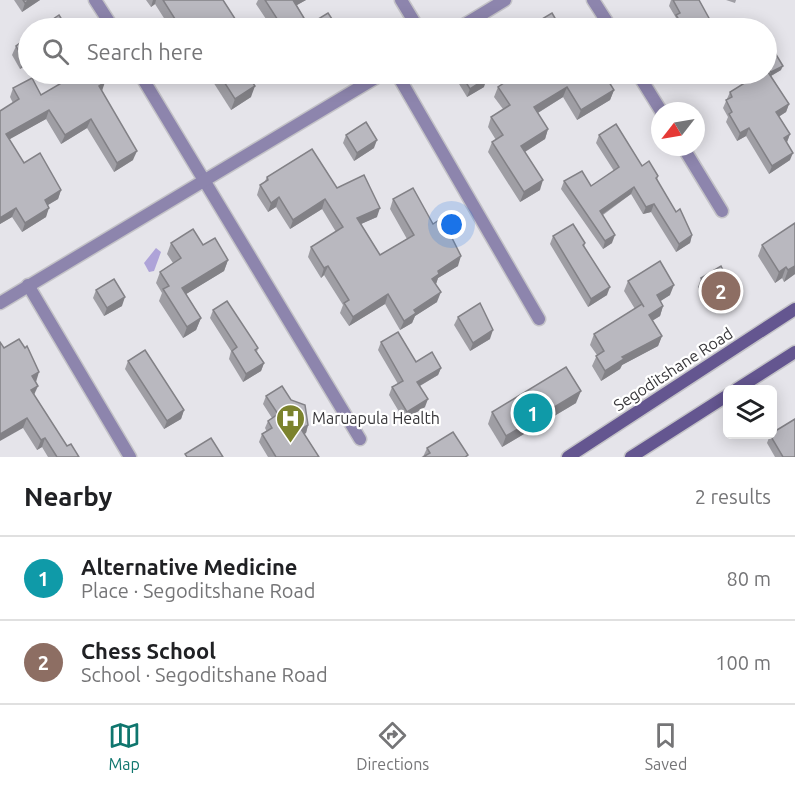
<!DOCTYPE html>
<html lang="en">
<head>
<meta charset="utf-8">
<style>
  :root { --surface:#fff; --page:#f6f6f6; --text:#202124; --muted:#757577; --line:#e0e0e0; --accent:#0f766e }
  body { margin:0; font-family:Ubuntu,sans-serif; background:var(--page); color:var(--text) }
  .controls { position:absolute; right:18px; bottom:18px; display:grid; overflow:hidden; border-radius:9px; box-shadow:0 3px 15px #0003 }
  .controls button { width:54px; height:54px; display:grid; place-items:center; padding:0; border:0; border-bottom:2px solid var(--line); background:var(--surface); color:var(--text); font:30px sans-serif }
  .compass { position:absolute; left:651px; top:102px; width:54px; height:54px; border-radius:50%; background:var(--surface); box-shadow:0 3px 15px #0003; rotate:239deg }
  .you { position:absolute; left:452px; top:225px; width:21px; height:21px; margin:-15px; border:4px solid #fff; border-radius:50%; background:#1a73e8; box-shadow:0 0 0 9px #1a73e833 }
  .badge { display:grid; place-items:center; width:39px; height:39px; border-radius:50%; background:var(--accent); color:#fff; font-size:20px; font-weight:700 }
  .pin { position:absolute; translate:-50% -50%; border:3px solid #fff; box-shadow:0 2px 6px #0006 }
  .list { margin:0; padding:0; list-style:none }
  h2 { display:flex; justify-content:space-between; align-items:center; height:78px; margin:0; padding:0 24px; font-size:26px }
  h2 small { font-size:20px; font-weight:400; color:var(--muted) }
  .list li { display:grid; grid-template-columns:39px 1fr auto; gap:18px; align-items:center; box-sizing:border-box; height:84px; padding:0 24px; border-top:2px solid var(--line) }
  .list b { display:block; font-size:22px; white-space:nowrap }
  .list p { margin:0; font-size:20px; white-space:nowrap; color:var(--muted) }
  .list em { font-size:20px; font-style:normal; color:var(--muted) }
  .icon { flex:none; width:33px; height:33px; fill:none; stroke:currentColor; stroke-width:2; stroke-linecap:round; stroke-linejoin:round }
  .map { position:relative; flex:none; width:795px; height:457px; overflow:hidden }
  .search { position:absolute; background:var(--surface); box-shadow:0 3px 15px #0003; left:18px; right:18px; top:18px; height:66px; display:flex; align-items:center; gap:15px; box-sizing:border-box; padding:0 21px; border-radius:33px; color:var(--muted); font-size:22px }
  .sheet { height:246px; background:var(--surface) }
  nav { display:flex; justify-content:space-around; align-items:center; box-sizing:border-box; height:84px; border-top:2px solid var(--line); background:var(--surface); font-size:16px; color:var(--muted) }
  nav a { display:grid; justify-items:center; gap:3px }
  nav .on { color:var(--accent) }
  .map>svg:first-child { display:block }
  .water { fill:#aea3d8 }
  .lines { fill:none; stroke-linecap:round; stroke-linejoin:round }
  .street-casing { stroke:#c3c2c7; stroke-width:15 }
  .secondary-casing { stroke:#c3c2c7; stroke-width:15 }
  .street { stroke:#8d85ad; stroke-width:12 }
  .secondary { stroke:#645690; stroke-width:12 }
  .wall { fill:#9f9ea4 }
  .shaded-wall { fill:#828186 }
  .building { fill:#b9b8bf; stroke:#828186; stroke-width:1.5 }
  .labels { text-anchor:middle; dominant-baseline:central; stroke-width:4.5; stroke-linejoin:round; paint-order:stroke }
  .street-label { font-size:16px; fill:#39383b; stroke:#fff }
  .poi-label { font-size:16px; fill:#39383b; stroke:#fff; text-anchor:start }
</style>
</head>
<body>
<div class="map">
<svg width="795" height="457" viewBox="0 0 795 457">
  <rect width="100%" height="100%" fill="#e5e4ea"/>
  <path class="water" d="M156,248L161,252L154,271L149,272L144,263Z"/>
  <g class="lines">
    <defs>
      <g id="street">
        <path d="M95,0L113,28"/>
        <path d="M401,0L418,28"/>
        <path d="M593,0L611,28"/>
        <path d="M459,28L505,0"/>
        <path d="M140,74L360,439"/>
        <path d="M397,74L539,319"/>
        <path d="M638,74L661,111"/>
        <path d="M683,147L722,211"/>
        <path d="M28,285L130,457"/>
        <path d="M0,303L382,74"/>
      </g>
      <g id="secondary">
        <path d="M737,389L795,352"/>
        <path d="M568,457L795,309"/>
        <path d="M631,457L728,395"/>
      </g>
    </defs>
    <use href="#street" class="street-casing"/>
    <use href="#secondary" class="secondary-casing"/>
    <use href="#street" class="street"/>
    <use href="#secondary" class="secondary"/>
  </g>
  <g class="wall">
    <path d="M14,0H40L22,12Z"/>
    <path d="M146,0H223L241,28H168L169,26L155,4L151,7Z"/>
    <path d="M258,0H306L297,5L304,18L300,28H272L256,4Z"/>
    <path d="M671,0H699L711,28H677L674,23L676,18L669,6Z"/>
    <path d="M726,0H736L735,3Z"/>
    <path d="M766,38L781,70L771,76L789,104L786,112L779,116L790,134L787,142L790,160L769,174L746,136L737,141L726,122L728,117L723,108L730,92L766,74Z"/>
    <path d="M16,46L28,64L20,69L12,55Z"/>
    <path d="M60,74H100L102,91L133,160L114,172L87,128L61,144L46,119L9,139L24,163L61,190L58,199L48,205L46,217L22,232L12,217L0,224V111L13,103L10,97L13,88L41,95L62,83L63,80Z"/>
    <path d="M208,74H247L251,97L231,110Z"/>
    <path d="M458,74H484V87L467,97L456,79Z"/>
    <path d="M704,74H716L707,79Z"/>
    <path d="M600,76L614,90L610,100L577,120L563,97L538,113L548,129L545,139L525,152L540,190L520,202L488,152L492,142L496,140L488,127L491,117L503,109L494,97L498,87Z"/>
    <path d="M346,135L374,148L354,161L343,143Z"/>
    <path d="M599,135L658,176L657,180L676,212L692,235L690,243L676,252L651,212L643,214L631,194L603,215L612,243L603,249L561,189L564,181L591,186L614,171L596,143Z"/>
    <path d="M267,177L337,188L377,217L361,224L380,255L407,239L390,209L393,199L433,224L458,266L438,278L436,284L437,302L415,316L412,323L400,330L385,304L349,326L340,313L343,305L324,275L321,278L308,257L311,247L336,232L322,209L290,229L276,207L268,212L257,195L260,185L264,183Z"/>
    <path d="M795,223V274L784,282L782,278L775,283L758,256L762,245Z"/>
    <path d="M553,236L585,243L584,247L607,295L588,307L550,244Z"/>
    <path d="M171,243L228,260L224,271L186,294L201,318L196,330L183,338L159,301L162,293L156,283L160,272L173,263L167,254Z"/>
    <path d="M701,278L734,292L731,300L714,311L698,287Z"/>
    <path d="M628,281L670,295L660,301L663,306L660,316L652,321L662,336L658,346L622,365L620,369L601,381L592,366L597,355L590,345L594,334L635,309L624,291Z"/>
    <path d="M96,290L122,306L104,316L93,298Z"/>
    <path d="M213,310L258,348L257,352L264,363L261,371L243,382L229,359L231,351L210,318Z"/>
    <path d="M458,317L490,339L470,351L454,325Z"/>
    <path d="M381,342L416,362L441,368L438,375L420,386L425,407L404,420L389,395L392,387L398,384L378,350Z"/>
    <path d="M4,348L35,382L34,395L67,446L79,457H48L42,447L37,450L23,428Z"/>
    <path d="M128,361L184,410L181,419L164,429L125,369Z"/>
    <path d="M266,396L308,425L306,433L304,434L319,457H268L259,442L262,434L267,432L265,428L268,421L272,418L263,404Z"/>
    <path d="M576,403L502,447L488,424L492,412Z"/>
    <path d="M770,435L795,457H775L767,443Z"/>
    <path d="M427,448L468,455L467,457H423Z"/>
  </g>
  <g class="shaded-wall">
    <path d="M30,0H40L22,12L25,3Z"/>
    <path d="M153,0H156L155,4L151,7Z"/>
    <path d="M292,0H306L288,10Z"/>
    <path d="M304,18L300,28H287Z"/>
    <path d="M28,57V64L20,69L24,60Z"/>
    <path d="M783,66L781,70L769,77L771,72Z"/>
    <path d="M709,74H716L707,79Z"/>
    <path d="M487,78L484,87L467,97L470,89Z"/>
    <path d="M105,82L102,91L99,86Z"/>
    <path d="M255,86L251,97L231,110L235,99Z"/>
    <path d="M567,87L563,97L531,117L534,107Z"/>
    <path d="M614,90L610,100L577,120L581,110Z"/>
    <path d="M789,104L786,112L774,120L776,112Z"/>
    <path d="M49,110L46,119L3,143L6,134Z"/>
    <path d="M91,119L87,128L61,144L65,135Z"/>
    <path d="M749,128L746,136L737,141L740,133Z"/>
    <path d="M548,129L545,139L518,156L521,146Z"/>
    <path d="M790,134L787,142L781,146L784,138Z"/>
    <path d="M377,140L374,148L354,161L357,153Z"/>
    <path d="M137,151L133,160L114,172L117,163Z"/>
    <path d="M793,153L790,160L769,174L772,166Z"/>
    <path d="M543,180L540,190L520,202L524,192Z"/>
    <path d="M634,187L631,194L597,218L600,211Z"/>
    <path d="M61,190L58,199L41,209L45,200Z"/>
    <path d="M279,197L276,207L268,212L271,203Z"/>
    <path d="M325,199L322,209L290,229L293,220Z"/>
    <path d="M654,204L651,212L643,214L646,207Z"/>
    <path d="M16,208L12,217L0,224V218Z"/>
    <path d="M49,208L46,217L22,232L25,223Z"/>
    <path d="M380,208L377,217L354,227L357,218Z"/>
    <path d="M615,235L612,243L603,249L605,241Z"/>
    <path d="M692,235L690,243L676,252L679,244Z"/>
    <path d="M461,256L458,266L438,278L436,284L432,279L438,271Z"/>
    <path d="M228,260L224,271L178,299L182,288Z"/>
    <path d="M328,266L324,275L321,278L324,268Z"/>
    <path d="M795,266V274L784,282L788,270Z"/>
    <path d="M786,267L782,278L775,283L779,272Z"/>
    <path d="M674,285L670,295L653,306L657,295Z"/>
    <path d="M610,287L607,295L588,307L591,299Z"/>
    <path d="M441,292L437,302L415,316L412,323L400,330L404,321L414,310Z"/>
    <path d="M734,292L731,300L714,311L717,303Z"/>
    <path d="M388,294L385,304L349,326L353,317Z"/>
    <path d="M125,297L122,306L104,316L107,308Z"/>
    <path d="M663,306L660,316L645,325L649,315Z"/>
    <path d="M201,318L196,330L183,338L187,327Z"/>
    <path d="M493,330L490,339L470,351L473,343Z"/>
    <path d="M662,336L658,346L622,365L620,369L601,381L605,371L622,357Z"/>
    <path d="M264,363L261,371L243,382L246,374Z"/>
    <path d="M441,368L438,375L414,389L417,382Z"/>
    <path d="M39,372L36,382L29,386L32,376Z"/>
    <path d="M38,386L34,395L31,390Z"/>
    <path d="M581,391L576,403L502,447L506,436Z"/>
    <path d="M428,399L425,407L404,420L407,412Z"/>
    <path d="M184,410L181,419L164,429L167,421Z"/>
    <path d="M27,418L23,428L0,441V434Z"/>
    <path d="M308,425L306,433L299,437L301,429Z"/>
    <path d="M45,438L42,447L37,450L41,440Z"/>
  </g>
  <g class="building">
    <path d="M23,0H30L25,3Z"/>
    <path d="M163,0H223L241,28H175L171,21L175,19Z"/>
    <path d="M265,0H293L304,18L287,28H283Z"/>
    <path d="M673,0H699L710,20L707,22L711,28H684L676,15L680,13Z"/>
    <path d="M328,13L338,28H312L310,24Z"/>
    <path d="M552,13L559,25L557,27L558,28H534L532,25Z"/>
    <path d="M59,15L67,28H40Z"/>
    <path d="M28,37V57L24,60L16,46Z"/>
    <path d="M766,38L783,66L771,72L766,65Z"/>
    <path d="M766,69L789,104L776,112L790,134L784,138L793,153L772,166L749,128L740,133L729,114L732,112L726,100L732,97L730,92L759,74H766Z"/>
    <path d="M68,74H100L105,82L99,86L137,151L117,163L91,119L65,135L49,110L6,134L24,163L40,153L61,190L45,200L49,208L25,223L16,208L0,218V111L19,99L13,88L32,78L41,95L65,81L64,79L69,75Z"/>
    <path d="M219,74H247L255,86L235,99Z"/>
    <path d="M461,74H484L487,78L470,89Z"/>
    <path d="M517,74H598L600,76L604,74L614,90L581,110L567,87L534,107L548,129L521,146L543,180L524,192L492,142L503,135L491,117L510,105L498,87Z"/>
    <path d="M366,122L377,140L357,153L346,135Z"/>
    <path d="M616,124L642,166L649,161L658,176L656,178L676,212L680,209L692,235L679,244L654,204L646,207L634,187L600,211L615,235L605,241L564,181L582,171L591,186L619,167L599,135Z"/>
    <path d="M312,149L337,188L364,175L380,208L357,218L380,255L414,235L393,199L413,188L433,224L442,218L461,256L438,271L439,274L432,279L441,292L414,310L416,313L404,321L388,294L353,317L344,303L349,300L328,266L324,268L311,247L343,227L325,199L293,220L279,197L271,203L260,185L268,180L267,177Z"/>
    <path d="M795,223V266L788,270L786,267L779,272L762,245Z"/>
    <path d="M573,224L585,243L583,245L610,287L591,299L553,236Z"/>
    <path d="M193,229L203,245L215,238L228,260L182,288L201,318L187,327L163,289L169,286L160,272L181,258L171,243Z"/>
    <path d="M660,261L674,285L657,295L663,306L649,315L662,336L622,357L624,359L605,371L596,356L604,351L594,334L642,304L644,307L628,281Z"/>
    <path d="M721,266L734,292L717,303L701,278Z"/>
    <path d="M114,279L125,297L107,308L96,290Z"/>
    <path d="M227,301L258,348L255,350L264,363L246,374L232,351L237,347L213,310Z"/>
    <path d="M480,303L493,330L473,343L458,317Z"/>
    <path d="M398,332L416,362L432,352L441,368L417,382L428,399L407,412L392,387L403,381L381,342Z"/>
    <path d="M19,339L25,348L27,346L39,372L32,376L38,386L31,390L67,446L71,444L79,457H57L45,438L41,440L27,418L0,434V342L4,348Z"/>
    <path d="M145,350L184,410L167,421L128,361Z"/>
    <path d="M566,367L581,391L506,436L492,412Z"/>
    <path d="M282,386L291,400L305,405L308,425L301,429L319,457H276L262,434L272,428L268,421L278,414L266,396Z"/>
    <path d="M795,419V457H783L770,435H772V433Z"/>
    <path d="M453,432L468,455L465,457H423L430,453L427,448Z"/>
    <path d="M211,438L223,457H187L185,454Z"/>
  </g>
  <defs>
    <symbol id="hospital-pin" viewBox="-11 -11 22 30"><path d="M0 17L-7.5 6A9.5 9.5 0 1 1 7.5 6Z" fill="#7c832e" stroke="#fff"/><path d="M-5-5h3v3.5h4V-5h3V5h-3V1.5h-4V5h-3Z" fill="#fff"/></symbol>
  </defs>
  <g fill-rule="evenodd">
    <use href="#hospital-pin" x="274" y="402" width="33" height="45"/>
  </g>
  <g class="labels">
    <g class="street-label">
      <text transform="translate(673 369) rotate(-33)">Segoditshane Road</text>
    </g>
    <g class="poi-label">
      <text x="312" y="418">Maruapula Health</text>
    </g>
  </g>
</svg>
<div class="controls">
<button><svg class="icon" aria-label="layers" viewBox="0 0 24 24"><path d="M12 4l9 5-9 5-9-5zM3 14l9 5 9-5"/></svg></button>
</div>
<svg class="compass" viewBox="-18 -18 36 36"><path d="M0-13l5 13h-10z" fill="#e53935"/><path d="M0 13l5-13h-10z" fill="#757577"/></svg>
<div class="you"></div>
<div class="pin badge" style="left:533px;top:413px;background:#0f9aa8">1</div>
<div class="pin badge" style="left:721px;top:291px;background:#8d6e63">2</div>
<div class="search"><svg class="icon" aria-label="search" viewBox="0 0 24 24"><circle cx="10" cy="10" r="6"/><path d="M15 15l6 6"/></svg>Search here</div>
</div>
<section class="sheet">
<h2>Nearby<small>2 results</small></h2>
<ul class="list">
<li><span class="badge" style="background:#0f9aa8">1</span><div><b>Alternative Medicine</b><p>Place · Segoditshane Road</p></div><em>80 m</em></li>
<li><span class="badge" style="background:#8d6e63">2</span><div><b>Chess School</b><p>School · Segoditshane Road</p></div><em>100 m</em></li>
</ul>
</section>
<nav>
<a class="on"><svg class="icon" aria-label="map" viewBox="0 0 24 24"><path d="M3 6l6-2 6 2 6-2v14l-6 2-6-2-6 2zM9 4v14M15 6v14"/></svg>Map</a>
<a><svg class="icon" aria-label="directions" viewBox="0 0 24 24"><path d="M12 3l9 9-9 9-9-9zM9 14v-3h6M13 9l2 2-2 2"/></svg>Directions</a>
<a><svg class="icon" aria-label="saved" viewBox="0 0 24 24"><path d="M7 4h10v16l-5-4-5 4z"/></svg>Saved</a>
</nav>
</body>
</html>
